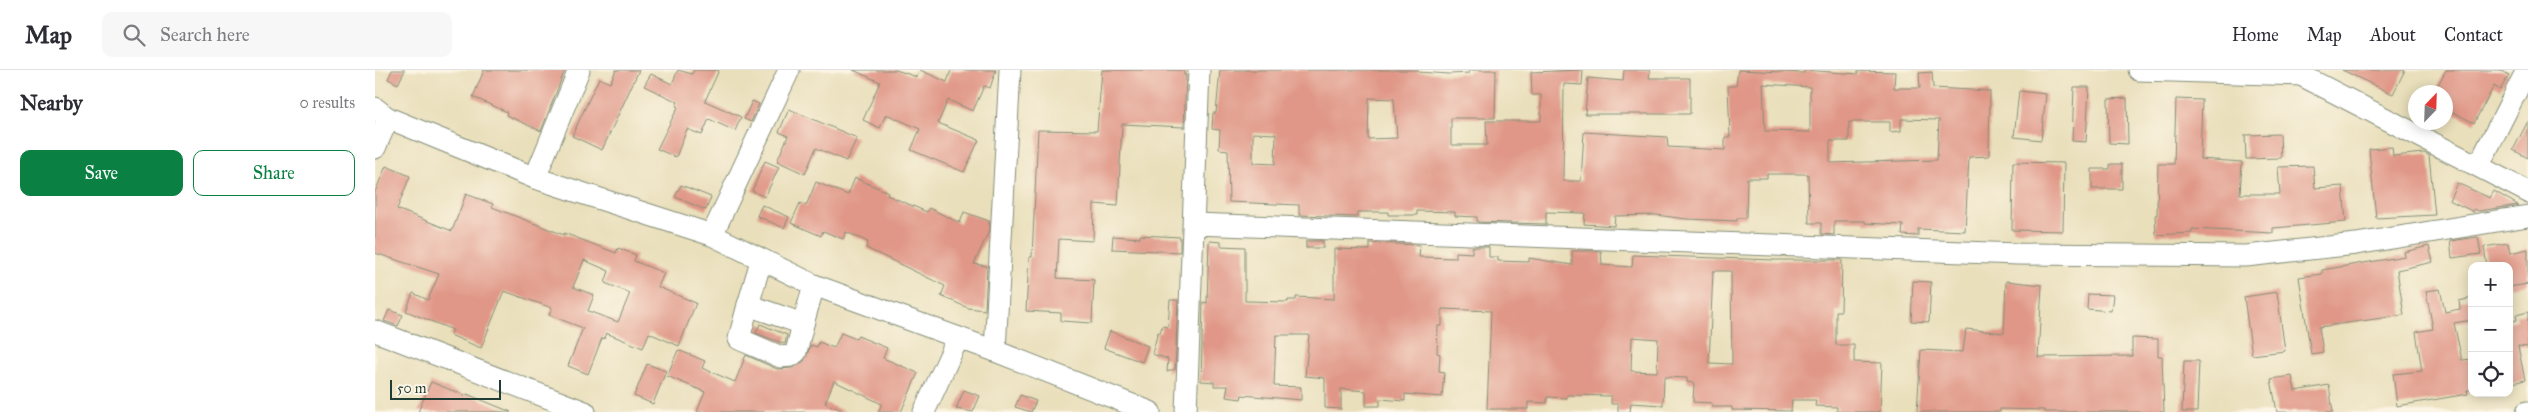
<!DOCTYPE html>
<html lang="en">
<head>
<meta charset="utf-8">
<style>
  :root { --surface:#fff; --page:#f7f7f7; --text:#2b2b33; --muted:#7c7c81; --line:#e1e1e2; --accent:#0b8043 }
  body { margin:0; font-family:"IM FELL Great Primer",serif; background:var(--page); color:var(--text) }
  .controls { position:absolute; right:15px; bottom:15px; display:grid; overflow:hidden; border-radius:10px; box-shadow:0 2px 12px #0003 }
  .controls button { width:45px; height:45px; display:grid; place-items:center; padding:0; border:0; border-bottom:1px solid var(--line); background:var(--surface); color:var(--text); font:25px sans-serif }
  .compass { position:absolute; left:2033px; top:15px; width:45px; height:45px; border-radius:50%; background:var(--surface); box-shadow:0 2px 12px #0003; rotate:23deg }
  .scale { position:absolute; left:15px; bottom:12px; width:111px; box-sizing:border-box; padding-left:5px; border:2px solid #1f3d34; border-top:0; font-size:14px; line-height:18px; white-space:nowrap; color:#1f3d34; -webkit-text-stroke:4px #fcf5e5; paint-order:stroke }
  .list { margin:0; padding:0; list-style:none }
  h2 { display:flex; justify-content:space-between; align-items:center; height:65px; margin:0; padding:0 20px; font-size:21px }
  h2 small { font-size:16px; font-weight:400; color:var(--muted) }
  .actions { display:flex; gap:10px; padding:15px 20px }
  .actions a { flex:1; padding:11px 0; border:1px solid var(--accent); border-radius:10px; text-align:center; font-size:18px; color:var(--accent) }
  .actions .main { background:var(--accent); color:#fff }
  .icon { flex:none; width:28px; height:28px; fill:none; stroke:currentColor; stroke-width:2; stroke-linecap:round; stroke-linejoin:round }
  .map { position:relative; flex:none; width:2153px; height:342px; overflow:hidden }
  header { display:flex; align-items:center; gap:30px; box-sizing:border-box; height:70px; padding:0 25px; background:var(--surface); border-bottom:1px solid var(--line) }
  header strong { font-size:24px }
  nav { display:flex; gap:28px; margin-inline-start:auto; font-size:18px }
  .search { width:350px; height:45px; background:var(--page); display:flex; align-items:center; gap:12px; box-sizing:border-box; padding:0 18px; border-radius:10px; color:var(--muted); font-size:19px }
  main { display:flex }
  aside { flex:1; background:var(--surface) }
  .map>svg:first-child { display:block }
  .building { fill:#e09787; fill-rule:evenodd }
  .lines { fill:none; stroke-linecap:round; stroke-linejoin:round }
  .minor-casing { stroke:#848e78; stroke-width:23 }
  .minor { stroke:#fff; stroke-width:21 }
</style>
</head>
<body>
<header>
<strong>Map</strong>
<div class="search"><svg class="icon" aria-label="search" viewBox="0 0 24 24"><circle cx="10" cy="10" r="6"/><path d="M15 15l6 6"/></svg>Search here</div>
<nav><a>Home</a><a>Map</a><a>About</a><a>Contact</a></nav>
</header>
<main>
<aside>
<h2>Nearby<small>0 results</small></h2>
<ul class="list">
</ul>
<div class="actions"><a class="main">Save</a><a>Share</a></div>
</aside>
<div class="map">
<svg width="2153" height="342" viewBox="0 0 2153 342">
  <rect width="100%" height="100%" fill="#fcf5e5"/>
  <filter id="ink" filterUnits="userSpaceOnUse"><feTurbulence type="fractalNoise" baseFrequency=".02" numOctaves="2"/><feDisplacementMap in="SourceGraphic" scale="10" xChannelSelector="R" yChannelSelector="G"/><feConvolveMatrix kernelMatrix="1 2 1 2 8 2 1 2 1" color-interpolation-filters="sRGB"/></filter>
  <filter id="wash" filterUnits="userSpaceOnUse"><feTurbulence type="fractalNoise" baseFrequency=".0096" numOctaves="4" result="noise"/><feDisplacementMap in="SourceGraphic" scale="20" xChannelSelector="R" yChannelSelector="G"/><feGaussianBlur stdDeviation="1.12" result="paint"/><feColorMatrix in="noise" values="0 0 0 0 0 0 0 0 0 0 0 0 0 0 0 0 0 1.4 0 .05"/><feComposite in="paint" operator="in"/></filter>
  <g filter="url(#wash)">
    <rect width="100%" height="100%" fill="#e9dfbb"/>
    <g id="blocks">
      <g class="building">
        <path d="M17,0H30L23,14L13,9Z"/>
        <path d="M109,0H190L166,61L131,45L132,42L98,27Z"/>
        <path d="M241,0H264L227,80L197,66L224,8L235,13Z"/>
        <path d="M303,0L317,4L319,0H344L330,31L366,47L360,61L334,49L327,65L312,59L301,87L282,79L303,37L301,36L303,32L269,16L276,4L297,14Z"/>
        <path d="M478,0H521L542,7L545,0L572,12L576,0H621L615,18L609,16L598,41L573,30L563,53L604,70L589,102L536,80L545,59L511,44L505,58L488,50L505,12Z"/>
        <path d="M727,0H809V5H811L809,57L747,54L743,136L719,134L718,171L684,169L682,208L719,210L717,253L686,251V243L651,241L654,187H657L663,60L722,61Z"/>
        <path d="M845,0H1043V2L1075,4L1094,3V0H1121L1120,48H1076V75H1112L1111,51H1166V25H1157L1156,2L1208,0L1207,15L1189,14L1188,111H1206L1209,62L1292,67L1293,77L1350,80V67H1355L1353,16H1361L1363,0L1429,3V0L1483,4V1L1520,2L1519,18H1545L1544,3L1557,2L1558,18L1615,21L1614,86L1594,87L1590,161L1543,159V166L1527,165L1528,155L1490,153V151H1459V165L1446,164V153H1434L1433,104H1392V108H1372L1371,148H1362V151L1311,149L1281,145L1240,146L1239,156L1209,154L1210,143L1171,142V154L1102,152V147L1080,146V142L1042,141V145H1013V142H982V147L924,145V135L854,132L853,80L844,79L845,60L837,59L838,43H841ZM1388,14L1435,17V62L1390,61ZM994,28L1019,29L1022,68L993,69ZM1526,49L1564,50L1562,90L1455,93V71H1474V52H1515V62L1526,61ZM878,63L901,64L900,94L878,93Z"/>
        <path d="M1249,0H1275L1274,8H1315V44H1210L1213,8L1248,11Z"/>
        <path d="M1967,0H2030L2018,24Z"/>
        <path d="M2071,0H2125L2134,5L2125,20L2119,16L2099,53L2070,38V22H2059Z"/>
        <path d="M1699,17H1714L1711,72L1697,71Z"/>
        <path d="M1644,21L1671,24L1666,70L1639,67Z"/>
        <path d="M1752,28L1753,74L1734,73L1733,29Z"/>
        <path d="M1801,29L1827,30L1825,89L1867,92L1865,124H1905L1903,97L1938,96L1940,118L1968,116L1971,152L1898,158V163L1817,159V163L1781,165L1780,145H1782L1783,94H1799Z"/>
        <path d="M377,31L384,34L376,52L369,49Z"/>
        <path d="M414,39L482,68L471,91L441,78L430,104L402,91L413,66L404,62Z"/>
        <path d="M2153,51V88L2138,80Z"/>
        <path d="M1905,64L1906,88L1871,89L1870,65Z"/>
        <path d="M2017,77L2018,86L2049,83L2054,85L2060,145L2001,148L1994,79Z"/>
        <path d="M390,91L404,97L390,127L377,121Z"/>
        <path d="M1638,92L1689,93L1688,161L1637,160Z"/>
        <path d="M1735,94H1747V119H1717V99H1735Z"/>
        <path d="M11,96L35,106L22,139L77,161L91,124L118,134L117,137L189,165V163L241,183L243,178L261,185L259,191L289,203L283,217L321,233L304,276L274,263L268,278L231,263L229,269L227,268L213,304L193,296L208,258L174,245L177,238L129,221L106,278L75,265L78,260L31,241L38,223L53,230L64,204L0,183V122ZM209,190L234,201L230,213L255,223L243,252L213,241L219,225L198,217Z"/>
        <path d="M480,108L513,122L512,125L552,142L554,138L585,153L589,142L614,151V161L599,194L612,196L610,240L593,238L566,226L570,216L491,178L493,172L471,162L468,169L448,161L446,166L416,153L425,133L431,136L441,112L473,125Z"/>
        <path d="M2082,113L2115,128L2119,121L2143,135L2104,141L2098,139L2099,142L2074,130Z"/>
        <path d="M306,115L336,127L331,140L300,127Z"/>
        <path d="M387,135L414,147L409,158L382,146Z"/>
        <path d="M765,165L805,167V182L737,179L738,166L765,168Z"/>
        <path d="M2103,167L2106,184L2077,188L2075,171Z"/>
        <path d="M834,171L846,172V176L870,177V231L913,232V230H921V227L959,229V179L995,180V173L1045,175L1044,187L1081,188V182L1097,183V177H1114V187H1123V191L1154,192V188L1197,195V181H1226L1227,195L1257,197L1258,185L1400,190H1467L1466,241H1461V275H1479V292L1507,293L1505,342H1462V337L1440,336L1441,330H1417L1416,341L1357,340V337H1337V333L1318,332L1319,313L1312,312V308L1289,307L1288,335L1256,333L1255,342H1243V334H1236V326L1192,325V328L1172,327V333L1153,332V339H1112L1116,241L1067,239V256H1063L1062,283L1065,284L1064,301L1069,302L1067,327L1030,324V331L1005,329V336H991V321L966,319V339L950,338V308L930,306L934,265H901L899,316L926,317V330L867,325L866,329L851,327L853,316H839V312L826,311L828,232L832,233ZM1338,201H1356L1357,294L1334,293ZM1257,267L1283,269L1282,302L1256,301Z"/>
        <rect x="931" y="171" width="17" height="7"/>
        <path d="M2133,173L2135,183L2153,179V214L2134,217V196H2112L2109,177Z"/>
        <path d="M2054,176L2058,192L2022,200L2029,245L1944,257L1948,282L1936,284L1924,207L1947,204V200L2030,186L2029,182Z"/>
        <path d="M1538,211L1556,212L1554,252L1536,251Z"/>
        <path d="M1631,211L1667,215L1663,287L1757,286V268L1783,269V286H1787L1789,342H1669V340L1625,339V342H1542L1546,280L1588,282L1591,259L1629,263Z"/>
        <path d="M2065,219L2070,242L2085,239L2084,231L2097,228V250L2079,253L2087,290L2097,289V320H2092L2093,324L2022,336L2018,304L2047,301L2041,262L2058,259L2051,221Z"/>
        <path d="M1902,222L1910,281L1877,285L1869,227Z"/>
        <path d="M1713,224L1738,225L1736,241L1712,239Z"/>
        <path d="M795,230H803L800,299L792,302L793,289L777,284L783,262L785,263L787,256L793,257Z"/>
        <path d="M14,240L28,245L23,256L9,251Z"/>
        <path d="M2153,242V277L2143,276L2150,310L2134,314V252L2142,250L2141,245Z"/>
        <path d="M385,254L412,265L410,274L381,263Z"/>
        <path d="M735,261L773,276L767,292L729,278Z"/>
        <path d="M466,263L481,269L483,266L512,278L508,288L543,303L526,342H503L507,334L459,311L450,333L471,342H322L330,322L292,306L303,280L330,291L327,298L360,312L371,285L402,299L417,298L429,291L436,275L442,277L444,272L459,278Z"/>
        <path d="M1809,291H1824L1822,342H1807Z"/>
        <path d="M272,294L291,301L278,334L259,326Z"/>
        <path d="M1917,306L1920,321L1954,315L1958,342H1902L1896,309Z"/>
        <path d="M56,312L91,326L92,324L136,342H43Z"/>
        <path d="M589,320L605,326L598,342L581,339Z"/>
        <path d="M645,325L661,331L656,342L640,337Z"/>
      </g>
    </g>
  </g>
  <g filter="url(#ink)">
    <use href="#blocks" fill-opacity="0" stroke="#848e78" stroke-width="1"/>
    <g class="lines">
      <defs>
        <g id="minor">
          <path d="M1764,0L1930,5"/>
          <path d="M1916,0L2153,122"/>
          <path d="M0,38L13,48L160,108L337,165L439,215L620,281L775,342"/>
          <path d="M0,78L13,48"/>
          <path d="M2104,95L2152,0"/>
          <path d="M160,108L204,0"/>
          <path d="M819,154L1643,184L1871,186L1981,174L2153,146"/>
          <path d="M337,165L414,0"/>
          <path d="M386,191L373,235L428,254L439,215"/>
          <path d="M373,235L364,269L406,287L416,286L421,282L428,254"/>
          <path d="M0,261L210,342"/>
          <path d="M620,281L635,0"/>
          <path d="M549,342L583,268"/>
          <path d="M811,342L824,0"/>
          <path d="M2152,342H2153"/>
        </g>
      </defs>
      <use href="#minor" class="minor-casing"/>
      <use href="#minor" class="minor"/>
    </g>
  </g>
</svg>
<div class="controls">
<button>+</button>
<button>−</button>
<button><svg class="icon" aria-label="locate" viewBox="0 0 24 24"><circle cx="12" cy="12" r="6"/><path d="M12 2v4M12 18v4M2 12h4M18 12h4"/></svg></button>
</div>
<svg class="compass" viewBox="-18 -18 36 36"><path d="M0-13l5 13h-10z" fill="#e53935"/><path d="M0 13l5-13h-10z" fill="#7c7c81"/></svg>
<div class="scale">50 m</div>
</div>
</main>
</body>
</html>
